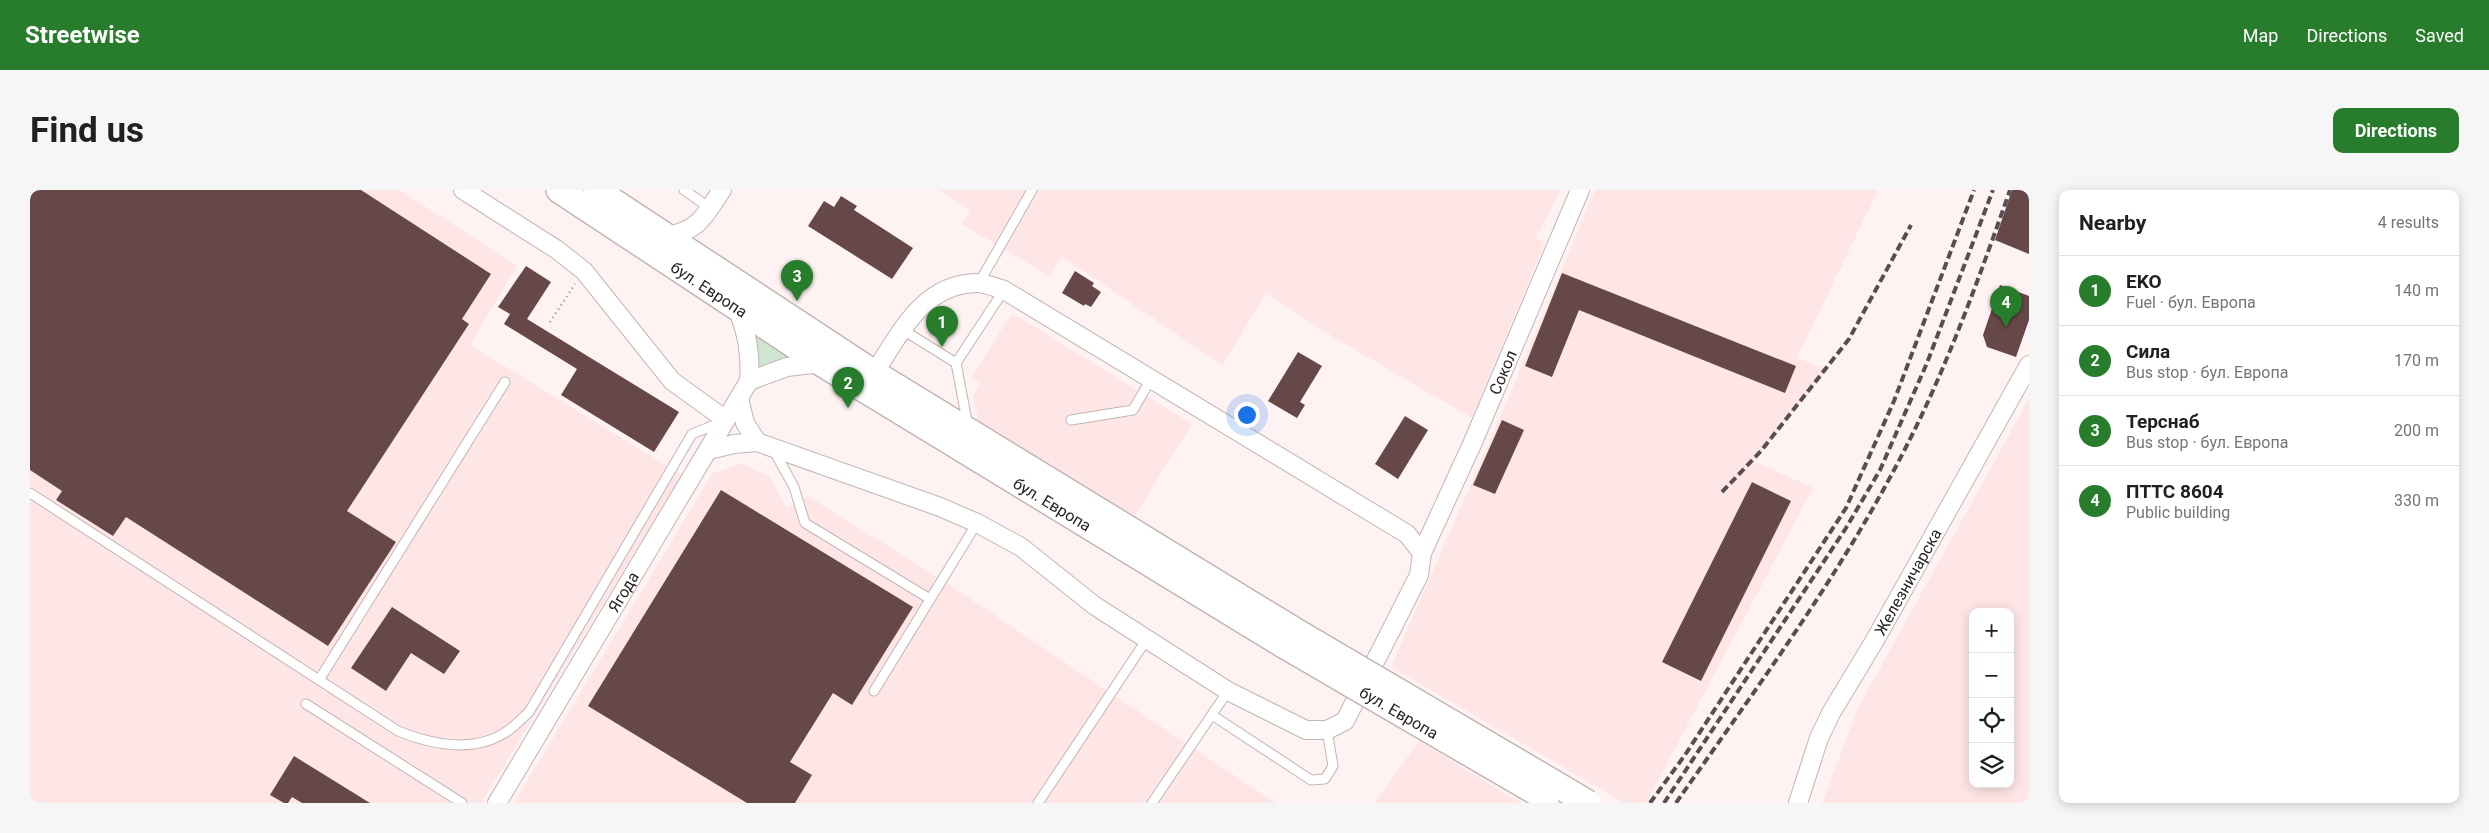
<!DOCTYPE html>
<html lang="en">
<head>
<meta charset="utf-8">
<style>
  :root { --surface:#fff; --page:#f6f6f6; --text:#202124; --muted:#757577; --line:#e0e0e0; --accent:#277d2b }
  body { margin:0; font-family:Roboto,sans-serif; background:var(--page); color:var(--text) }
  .controls { position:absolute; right:15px; bottom:15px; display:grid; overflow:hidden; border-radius:10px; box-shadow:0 2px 12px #0003 }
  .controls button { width:45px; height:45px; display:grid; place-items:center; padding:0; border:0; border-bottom:1px solid var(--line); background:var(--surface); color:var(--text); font:25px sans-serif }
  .you { position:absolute; left:1216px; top:224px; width:18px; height:18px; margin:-12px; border:4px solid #fff; border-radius:50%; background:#1a73e8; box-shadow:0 0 0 8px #1a73e833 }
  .badge { display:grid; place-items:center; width:32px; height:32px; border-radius:50%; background:var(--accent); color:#fff; font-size:16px; font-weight:700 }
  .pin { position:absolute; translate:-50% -41px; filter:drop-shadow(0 1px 2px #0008) }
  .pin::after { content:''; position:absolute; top:26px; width:18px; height:15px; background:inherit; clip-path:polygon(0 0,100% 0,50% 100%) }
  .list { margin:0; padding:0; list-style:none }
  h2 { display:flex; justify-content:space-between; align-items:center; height:65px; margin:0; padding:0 20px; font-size:21px }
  h2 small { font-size:16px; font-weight:400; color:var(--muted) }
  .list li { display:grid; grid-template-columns:32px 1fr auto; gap:15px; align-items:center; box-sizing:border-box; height:70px; padding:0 20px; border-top:1px solid var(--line) }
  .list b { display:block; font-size:19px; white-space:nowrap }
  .list p { margin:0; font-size:16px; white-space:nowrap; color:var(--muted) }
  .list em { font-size:16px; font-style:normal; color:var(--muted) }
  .icon { flex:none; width:28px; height:28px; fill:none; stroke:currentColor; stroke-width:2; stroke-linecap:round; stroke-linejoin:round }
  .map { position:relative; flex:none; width:1999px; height:613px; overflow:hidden; border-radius:10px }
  header { display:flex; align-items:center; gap:30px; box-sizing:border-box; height:70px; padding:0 25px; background:var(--accent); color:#fff }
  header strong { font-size:24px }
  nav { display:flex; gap:28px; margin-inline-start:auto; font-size:18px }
  .intro { display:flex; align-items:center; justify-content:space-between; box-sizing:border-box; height:120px; padding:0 30px }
  h1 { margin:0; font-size:35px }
  .button { padding:12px 22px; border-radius:10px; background:var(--accent); color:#fff; font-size:18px; font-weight:700 }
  main { display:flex; gap:30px; padding:0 30px }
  aside { flex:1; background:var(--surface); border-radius:10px; box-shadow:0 2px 12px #0003 }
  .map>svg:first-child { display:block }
  .built { fill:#ffe6e6; fill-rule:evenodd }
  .green { fill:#d0e5cf }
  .building { fill:#674848 }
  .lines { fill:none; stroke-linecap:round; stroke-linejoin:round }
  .lane-casing { stroke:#c4b5b5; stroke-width:11 }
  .street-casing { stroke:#c4b5b5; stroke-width:20 }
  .secondary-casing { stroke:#c4b5b5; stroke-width:28 }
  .path { stroke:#9a9090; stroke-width:2.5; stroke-dasharray:1 4; stroke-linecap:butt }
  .lane { stroke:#fff; stroke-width:9 }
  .street { stroke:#fff; stroke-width:18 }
  .secondary { stroke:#fff; stroke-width:25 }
  .rail { stroke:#574f4f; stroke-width:4; stroke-dasharray:8 4; stroke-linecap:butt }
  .secondary-bridge-casing { stroke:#c4b5b5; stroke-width:28; stroke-linecap:butt }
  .secondary-bridge { stroke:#fff; stroke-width:25 }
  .labels { text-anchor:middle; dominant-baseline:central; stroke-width:5; stroke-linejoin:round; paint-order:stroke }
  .street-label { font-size:16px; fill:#251f1f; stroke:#fff }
</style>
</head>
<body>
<header>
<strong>Streetwise</strong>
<nav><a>Map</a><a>Directions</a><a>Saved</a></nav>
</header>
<div class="intro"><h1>Find us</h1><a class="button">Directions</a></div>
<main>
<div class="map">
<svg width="1999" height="613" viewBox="0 0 1999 613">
  <rect width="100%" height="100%" fill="#fff2f2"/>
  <g class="built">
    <path d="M0,0H370L487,76L440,155L652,285L451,613H0Z"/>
    <path d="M910,0H1531L1506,48L1515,52L1442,228L1308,150L1236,103L1193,175L1032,67L1020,86L931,34L940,20Z"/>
    <path d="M1565,0H1848L1767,168L1797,180L1724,271L1783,298L1616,613H1595L1361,477L1475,216Z"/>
    <path d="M982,123L1162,234L1102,330L950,237L943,206L950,194L941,188Z"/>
    <path d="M1999,209V613H1792L1828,518ZM1943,422H1980V594H1943Z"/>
    <path d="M711,273L740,287L756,317L779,307L912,390L1246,613H484L682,284Z"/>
    <path d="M1389,551L1491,613H1344Z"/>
  </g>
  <path class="green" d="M707,118L791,173L719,191Z"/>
  <g class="building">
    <path d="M0,0H331L461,84L432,129L439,134L317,321L366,352L298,456L96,327L83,346L26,310L32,301L0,280Z"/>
    <path d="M1982,0H1999V64L1965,50Z"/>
    <path d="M811,6L827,16L824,20L883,58L862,89L778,36L794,11L804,17Z"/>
    <path d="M496,76L521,92L497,129L649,222L624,262L531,205L547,179L474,134L480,124L468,117Z"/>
    <path d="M1045,81L1064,93L1062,96L1071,102L1061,117L1055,114L1054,116L1032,103Z"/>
    <path d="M1532,83L1766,176L1755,203L1549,120L1522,187L1495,176Z"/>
    <path d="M1970,95L1999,106V130L1986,167L1957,157L1953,145Z"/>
    <path d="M1268,162L1292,176L1270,212L1275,215L1267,228L1238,211Z"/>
    <path d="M1375,226L1398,240L1368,289L1345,274Z"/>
    <path d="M1472,230L1494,240L1465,304L1443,295Z"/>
    <path d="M1722,292L1761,311L1671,491L1632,472Z"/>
    <path d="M691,300L883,417L822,515L803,503L760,572L782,585L765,613H717L558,516Z"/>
    <path d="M362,417L430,461L414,484L381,463L356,501L321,478Z"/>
    <path d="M264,566L340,613H272L262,607L258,613H254L240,605Z"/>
  </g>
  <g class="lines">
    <defs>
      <g id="lane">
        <path d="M654,0L680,18"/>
        <path d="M949,93L1002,0"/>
        <path d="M873,140L926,173L938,236"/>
        <path d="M926,173L974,100"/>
        <path d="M1041,230L1103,220L1121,189"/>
        <path d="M743,259L764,297L775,333L900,409"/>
        <path d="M0,303L368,541C403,555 446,564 479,540C486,535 492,528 499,522L662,244L692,232"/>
        <path d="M289,490L475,192"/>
        <path d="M844,501L947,333"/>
        <path d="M276,514L432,613"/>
        <path d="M1182,525L1281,590L1295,589L1303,576L1297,540"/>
        <path d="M1008,613L1117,449"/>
        <path d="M1122,613L1198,501"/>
      </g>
      <g id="street">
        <path d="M433,0L526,59L554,81L642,191L696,230"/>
        <path d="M637,46C670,40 674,26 692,0"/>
        <path d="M844,183C871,143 892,94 947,93C956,93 966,98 974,100L1377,344L1392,363"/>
        <path d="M719,191L757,177L791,173"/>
        <path d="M709,208L715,233L727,252"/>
        <path id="s1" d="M679,260L704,254L727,252L910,317L947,333L991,357L1065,416L1198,501L1276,540H1297L1315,531L1389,385L1392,363L1443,252L1550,0"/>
        <path id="s2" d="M467,613L719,191C721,164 717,143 707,118"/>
        <path id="s3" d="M1768,613L1789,548L1801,523L1845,450L1999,175"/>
      </g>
      <g id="secondary">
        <path id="s4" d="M529,0L791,173L1255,456"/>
        <path d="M566,0L844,183L1264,440"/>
      </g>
    </defs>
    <use href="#lane" class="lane-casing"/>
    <use href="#street" class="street-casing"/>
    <use href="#secondary" class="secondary-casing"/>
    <path class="path" d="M520,132L545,94"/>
    <use href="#lane" class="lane"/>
    <use href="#street" class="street"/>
    <use href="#secondary" class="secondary"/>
    <g class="rail">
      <path d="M1692,302L1731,261L1819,149L1881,35"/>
      <path d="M1620,613L1655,565L1816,318L1864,211L1944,0"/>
      <path d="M1634,613L1816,338L1850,280L1897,173L1963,0"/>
      <path d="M1646,613C1727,497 1813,382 1877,255C1917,177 1951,83 1980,0"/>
    </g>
    <defs>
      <g id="secondary-bridge">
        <path d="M1264,440L1558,613"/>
        <path id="s5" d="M1255,456L1516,608"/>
      </g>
    </defs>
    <use href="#secondary-bridge" class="secondary-bridge-casing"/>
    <use href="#secondary-bridge" class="secondary-bridge"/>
  </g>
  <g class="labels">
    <g class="street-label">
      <text stroke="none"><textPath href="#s4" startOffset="180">бул. Европа</textPath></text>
      <text stroke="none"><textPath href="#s1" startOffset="1098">Сокол</textPath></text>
      <text stroke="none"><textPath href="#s4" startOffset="585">бул. Европа</textPath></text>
      <text stroke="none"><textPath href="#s3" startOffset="248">Железничарска</textPath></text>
      <text stroke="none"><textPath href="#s2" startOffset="246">Ягода</textPath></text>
      <text stroke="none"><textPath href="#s5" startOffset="132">бул. Европа</textPath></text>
    </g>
  </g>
</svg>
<div class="controls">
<button>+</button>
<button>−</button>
<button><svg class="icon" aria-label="locate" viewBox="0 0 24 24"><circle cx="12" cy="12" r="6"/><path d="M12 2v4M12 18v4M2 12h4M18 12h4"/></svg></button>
<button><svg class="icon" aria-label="layers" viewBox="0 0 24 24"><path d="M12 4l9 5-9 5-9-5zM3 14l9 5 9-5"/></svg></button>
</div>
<div class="you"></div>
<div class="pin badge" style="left:912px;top:157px">1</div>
<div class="pin badge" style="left:818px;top:218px">2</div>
<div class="pin badge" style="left:767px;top:111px">3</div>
<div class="pin badge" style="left:1976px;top:137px">4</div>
</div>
<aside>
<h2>Nearby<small>4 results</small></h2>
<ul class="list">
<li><span class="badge">1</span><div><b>EKO</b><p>Fuel · бул. Европа</p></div><em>140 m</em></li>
<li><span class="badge">2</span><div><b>Сила</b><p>Bus stop · бул. Европа</p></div><em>170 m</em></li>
<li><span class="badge">3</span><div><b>Терснаб</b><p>Bus stop · бул. Европа</p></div><em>200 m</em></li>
<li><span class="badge">4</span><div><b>ПТТС 8604</b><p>Public building</p></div><em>330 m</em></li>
</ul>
</aside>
</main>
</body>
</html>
